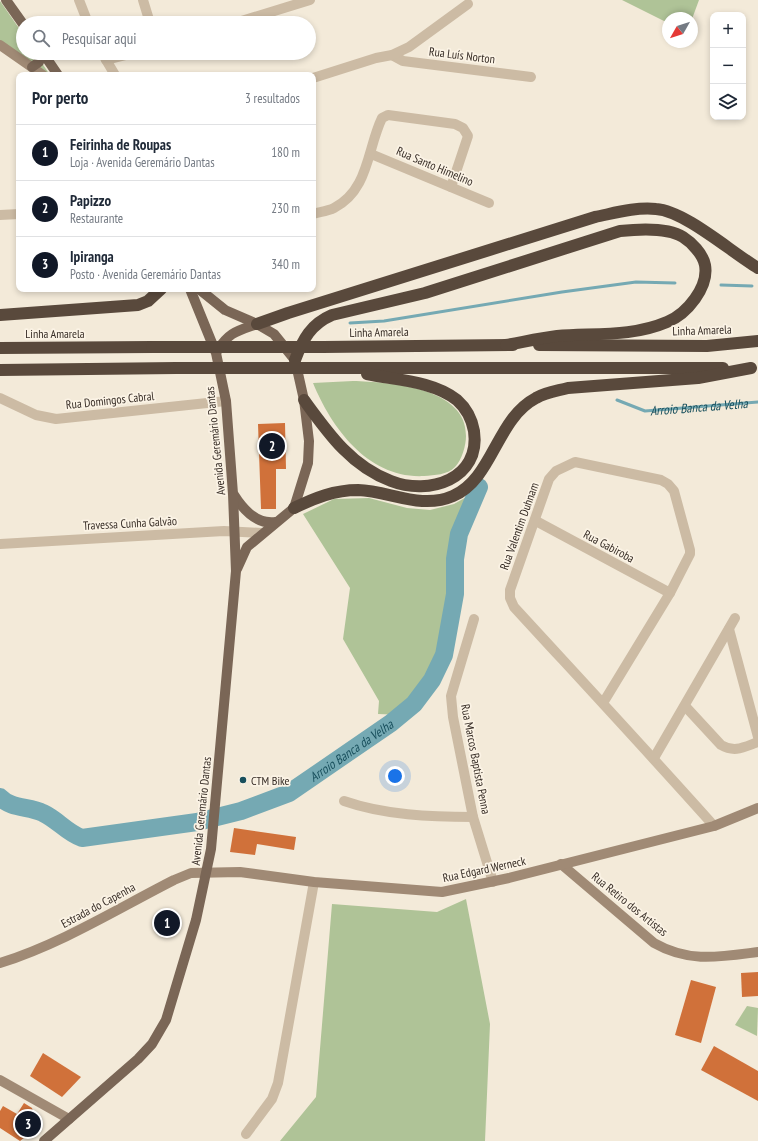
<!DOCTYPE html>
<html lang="pt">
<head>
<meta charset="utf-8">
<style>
  :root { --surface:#fff; --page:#f6f6f7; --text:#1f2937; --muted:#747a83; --line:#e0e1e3; --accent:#111827 }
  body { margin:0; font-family:"PT Sans Narrow",sans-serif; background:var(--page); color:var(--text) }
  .controls { position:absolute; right:12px; top:12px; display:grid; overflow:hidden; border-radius:8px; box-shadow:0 2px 6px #0003 }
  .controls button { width:36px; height:36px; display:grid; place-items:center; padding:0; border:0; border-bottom:1px solid var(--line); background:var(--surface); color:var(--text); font:20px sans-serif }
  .compass { position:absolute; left:662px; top:12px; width:36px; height:36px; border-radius:50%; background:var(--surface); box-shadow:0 2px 6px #0003; rotate:231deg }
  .you { position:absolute; left:395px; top:776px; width:14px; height:14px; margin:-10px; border:3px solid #fff; border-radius:50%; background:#1a73e8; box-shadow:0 0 0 6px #1a73e833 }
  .badge { display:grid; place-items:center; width:26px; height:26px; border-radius:50%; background:var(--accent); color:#fff; font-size:13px; font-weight:700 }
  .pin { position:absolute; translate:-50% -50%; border:2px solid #fff; box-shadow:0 1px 4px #0006 }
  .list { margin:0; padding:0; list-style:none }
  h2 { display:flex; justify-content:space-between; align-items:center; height:52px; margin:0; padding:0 16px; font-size:17px }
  h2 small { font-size:13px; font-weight:400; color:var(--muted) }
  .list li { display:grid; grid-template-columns:26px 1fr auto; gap:12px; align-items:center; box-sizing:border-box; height:56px; padding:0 16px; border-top:1px solid var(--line) }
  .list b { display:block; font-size:15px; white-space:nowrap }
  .list p { margin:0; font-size:13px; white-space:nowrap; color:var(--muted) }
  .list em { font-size:13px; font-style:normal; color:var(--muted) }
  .icon { flex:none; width:22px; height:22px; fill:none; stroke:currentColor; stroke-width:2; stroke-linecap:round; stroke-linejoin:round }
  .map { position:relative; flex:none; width:758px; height:1141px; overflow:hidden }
  .search { position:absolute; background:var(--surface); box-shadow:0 2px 6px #0003; left:16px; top:16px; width:300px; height:44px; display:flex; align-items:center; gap:10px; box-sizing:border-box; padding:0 14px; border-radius:22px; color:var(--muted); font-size:15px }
  .panel { position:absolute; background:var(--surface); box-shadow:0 2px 6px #0003; left:16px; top:72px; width:300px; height:220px; border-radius:8px }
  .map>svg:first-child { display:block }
  .green { fill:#afc397 }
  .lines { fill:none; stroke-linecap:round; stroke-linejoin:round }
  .stream { stroke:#75a9b3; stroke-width:3 }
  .river { stroke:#75a9b3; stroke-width:18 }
  .building { fill:#d0713a }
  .street { stroke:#ccbba4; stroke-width:10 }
  .secondary { stroke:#a08a75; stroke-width:10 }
  .primary { stroke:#7a6656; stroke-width:10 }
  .highway { stroke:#59493c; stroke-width:12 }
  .highway-bridge { stroke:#59493c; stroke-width:12 }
  .poi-dot { fill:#184f5c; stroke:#fbf3e5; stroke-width:1.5 }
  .labels { text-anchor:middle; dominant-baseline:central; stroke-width:3.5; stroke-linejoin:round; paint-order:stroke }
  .street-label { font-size:12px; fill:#372d26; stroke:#fbf3e5 }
  .poi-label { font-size:12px; fill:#372d26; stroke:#fbf3e5; text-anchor:start }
  .water-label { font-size:13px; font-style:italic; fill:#184f5c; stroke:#fbf3e5 }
</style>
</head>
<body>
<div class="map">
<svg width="758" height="1141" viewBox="0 0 758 1141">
  <rect width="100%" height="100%" fill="#f3ead9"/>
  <g class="green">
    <path d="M622,0H699L692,19L668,18V23Z"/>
    <path d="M0,1L23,34V53H35L50,75L37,70L0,44Z"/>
    <path d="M353,381C389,382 467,387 466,436C466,445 462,460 455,467C447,475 435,475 424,476C369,479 332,429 313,383Z"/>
    <path d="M470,495L441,663L404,715L378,714L379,701L343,639L350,588L303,514L334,499L369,498L407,508L430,510L454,504Z"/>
    <path d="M466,899L490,1024L485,1141H280L316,1097L332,904L437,912Z"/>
    <path d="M747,1006L758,1008L757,1036L735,1025Z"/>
  </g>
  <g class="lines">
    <g class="stream">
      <path d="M721,285L752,286"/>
      <path d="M350,323L384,321L562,292L636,282L675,283"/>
      <path id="s1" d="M617,400L645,411L758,402"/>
    </g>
    <path class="river" id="s2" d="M0,797C11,809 29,806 43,813C58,820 67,833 82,838L197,822L241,811L289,793L391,723L414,704L432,680L444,655L455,594V559L459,534L479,487"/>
  </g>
  <g class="building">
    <path d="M285,423L286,469H276V509H261L258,424Z"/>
    <path d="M234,828L296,837L294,850L257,844L255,855L230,852Z"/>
    <path d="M758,972V996L742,997L741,973Z"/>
    <path d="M691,980L716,987L701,1043L675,1035Z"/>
    <path d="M714,1046L758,1071V1101L701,1070Z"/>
    <path d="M43,1053L81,1077L62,1097L30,1076Z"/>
    <path d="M24,1103L32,1108L38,1127L20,1141L0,1128V1111L3,1106L17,1114Z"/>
  </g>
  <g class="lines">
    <g class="street">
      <path d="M79,0L88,23"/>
      <path d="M143,0L150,23"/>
      <path d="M235,23L310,0"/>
      <path d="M102,53L115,75"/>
      <path d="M392,55L403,61L531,77"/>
      <path d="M106,60L134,53"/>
      <path d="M313,78L376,58L392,55L409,47L468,4"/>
      <path d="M371,154L489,203"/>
      <path d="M313,214C320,212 328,211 334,208C369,190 367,149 382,118L388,115L455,124L463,128L468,136L451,187"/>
      <path d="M0,215L19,214"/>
      <path d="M0,398L36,415L56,419L226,401"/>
      <path d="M536,521L670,593"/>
      <path d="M0,544L224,531L262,533"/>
      <path d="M474,619L451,696L453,717L473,817L493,882"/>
      <path d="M729,629L758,737"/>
      <path d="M603,703L670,593L690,554V550L674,491L668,484L661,480L575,462L556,471L549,479L510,590V598L514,607C581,680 648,752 714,826"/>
      <path d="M685,706L721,745C735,753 744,747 758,742"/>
      <path d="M654,758L735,618"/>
      <path d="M344,801C384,815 431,817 473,817"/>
      <path d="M246,1134L272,1099L278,1083L314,882"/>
    </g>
    <g class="secondary">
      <path d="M0,45L43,75"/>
      <path d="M561,864L654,943C689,963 719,957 758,952"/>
      <path d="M0,963C61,944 117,909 174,880L191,873L240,872L314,882L442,892L509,878L714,826L758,808"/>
      <path d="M0,1080L69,1119"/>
    </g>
    <g class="primary">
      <path d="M6,0L23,24"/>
      <path d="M43,53L58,75"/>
      <path d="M32,67L39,62L42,53"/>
      <path d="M199,289L225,310L257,324L274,334L295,360L304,400L309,441L308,463L294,508L247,547L237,569"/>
      <path d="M217,351C229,332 237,331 257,324"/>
      <path d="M234,495C244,511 257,525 276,522"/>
      <path d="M44,1141L138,1059L152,1044L166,1020L196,920L211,849L236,571L233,494L226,401L216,353L190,289"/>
    </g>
    <g class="highway">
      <path d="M0,315L138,305L148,301L161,289"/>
      <path d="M257,324L288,313L595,217C615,213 635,207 656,209C685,211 731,252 758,268"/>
      <path d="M539,345L707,346L758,341"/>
      <path d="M323,347L513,345"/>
      <path d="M0,348L152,347"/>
      <path d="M295,360C303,339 311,324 332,315L425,293L620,231C638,229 667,227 683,237C691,242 703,254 705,265C709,287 687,314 667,322C632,337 594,333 557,336C540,338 523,342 506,345"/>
      <path d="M323,368H723"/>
      <path d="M0,370L176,368"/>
      <path d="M304,400C328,433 351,466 391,481C429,496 481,479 474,431C472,420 466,408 457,400C433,381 396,380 367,374"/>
      <path d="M294,508C315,498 334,490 358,490C390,491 421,510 453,496C493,479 496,419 536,398C546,392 557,391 568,388L698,378L751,368"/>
    </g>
    <g class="highway-bridge">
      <path d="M152,347H323"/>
      <path d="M176,368H323"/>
    </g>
  </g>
  <circle class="poi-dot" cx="243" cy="780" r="4"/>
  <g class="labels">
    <g class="street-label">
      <text transform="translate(462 55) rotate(7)">Rua Luís Norton</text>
      <text transform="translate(435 166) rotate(23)">Rua Santo Himelino</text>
      <text transform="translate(702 330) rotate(-2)">Linha Amarela</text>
      <text transform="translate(379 332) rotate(-1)">Linha Amarela</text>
      <text x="55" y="333">Linha Amarela</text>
      <text transform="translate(110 400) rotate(-6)">Rua Domingos Cabral</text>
      <text transform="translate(215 441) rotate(-96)">Avenida Geremário Dantas</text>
      <text transform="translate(130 523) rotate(-3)">Travessa Cunha Galvão</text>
      <text transform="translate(519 526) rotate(-70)">Rua Valentim Duhnam</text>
      <text transform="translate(609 546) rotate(28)">Rua Gabiroba</text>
      <text transform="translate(476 759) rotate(79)">Rua Marcos Baptista Penna</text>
      <text transform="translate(201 811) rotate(-84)">Avenida Geremário Dantas</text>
      <text transform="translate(484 869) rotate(-12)">Rua Edgard Werneck</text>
      <text transform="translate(630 904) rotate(39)">Rua Retiro dos Artistas</text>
      <text transform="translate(98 905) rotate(-28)">Estrada do Capenha</text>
    </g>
    <g class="poi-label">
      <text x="251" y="780">CTM Bike</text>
    </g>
    <g class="water-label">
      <text stroke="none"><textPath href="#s1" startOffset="84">Arroio Banca da Velha</textPath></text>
      <text stroke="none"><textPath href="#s2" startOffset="381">Arroio Banca da Velha</textPath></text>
    </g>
  </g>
</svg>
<div class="controls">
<button>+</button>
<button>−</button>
<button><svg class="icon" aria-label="layers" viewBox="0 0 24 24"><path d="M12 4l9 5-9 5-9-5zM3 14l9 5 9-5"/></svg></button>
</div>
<svg class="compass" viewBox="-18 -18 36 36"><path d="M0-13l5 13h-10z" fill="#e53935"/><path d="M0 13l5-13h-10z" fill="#747a83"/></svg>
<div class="you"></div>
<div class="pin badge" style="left:167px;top:923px">1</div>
<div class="pin badge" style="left:272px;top:446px">2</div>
<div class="pin badge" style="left:28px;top:1124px">3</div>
<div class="search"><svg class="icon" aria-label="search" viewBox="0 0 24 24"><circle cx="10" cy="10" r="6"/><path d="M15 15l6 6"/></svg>Pesquisar aqui</div>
<section class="panel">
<h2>Por perto<small>3 resultados</small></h2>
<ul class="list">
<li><span class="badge">1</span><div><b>Feirinha de Roupas</b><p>Loja · Avenida Geremário Dantas</p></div><em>180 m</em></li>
<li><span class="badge">2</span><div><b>Papizzo</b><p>Restaurante</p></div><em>230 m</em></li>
<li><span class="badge">3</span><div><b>Ipiranga</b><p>Posto · Avenida Geremário Dantas</p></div><em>340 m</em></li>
</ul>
</section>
</div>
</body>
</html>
